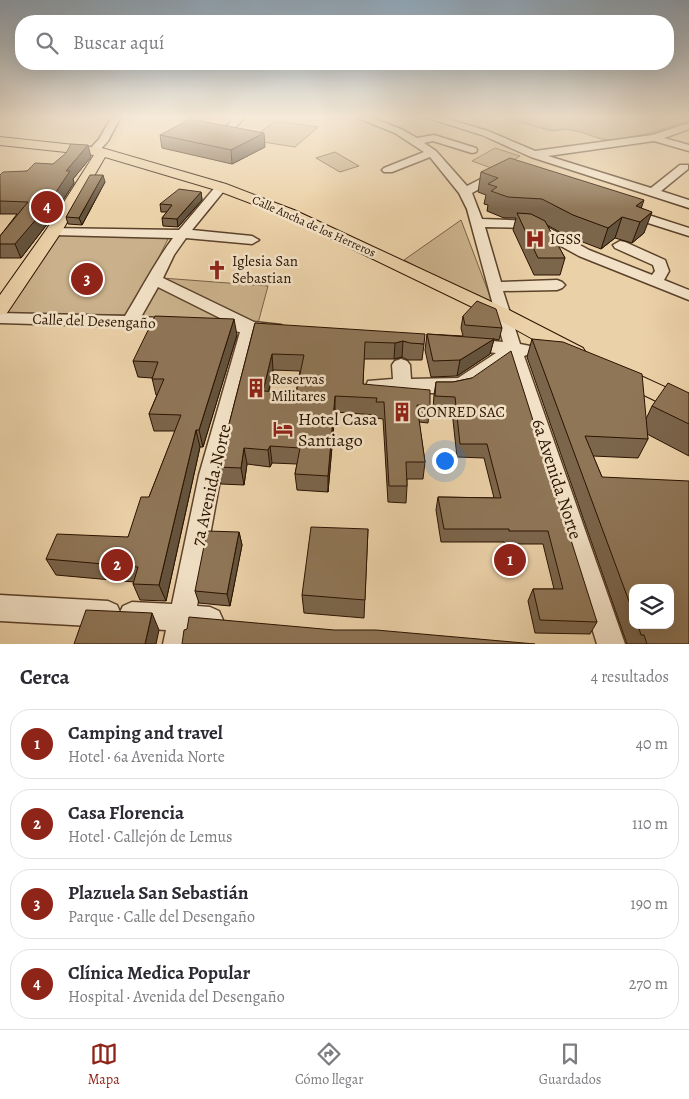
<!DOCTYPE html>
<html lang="es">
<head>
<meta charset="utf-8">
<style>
  :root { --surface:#fff; --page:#f2f2f3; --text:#2b2b33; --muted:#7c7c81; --line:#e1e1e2; --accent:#8f2418 }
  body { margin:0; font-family:Alegreya,serif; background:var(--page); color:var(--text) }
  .controls { position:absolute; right:15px; bottom:15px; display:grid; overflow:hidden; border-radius:10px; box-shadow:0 5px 20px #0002 }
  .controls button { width:45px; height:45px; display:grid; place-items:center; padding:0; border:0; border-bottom:1px solid var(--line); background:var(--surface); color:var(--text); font:25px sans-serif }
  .you { position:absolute; left:444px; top:460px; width:18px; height:18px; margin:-12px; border:4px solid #fff; border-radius:50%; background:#1a73e8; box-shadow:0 0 0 8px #1a73e833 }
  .badge { display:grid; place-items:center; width:32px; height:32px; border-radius:50%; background:var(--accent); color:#fff; font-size:16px; font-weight:700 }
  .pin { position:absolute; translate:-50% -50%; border:2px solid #fff; box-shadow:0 1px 5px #0006 }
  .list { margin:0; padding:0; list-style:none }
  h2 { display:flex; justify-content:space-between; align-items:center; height:65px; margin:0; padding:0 20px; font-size:21px }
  h2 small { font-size:16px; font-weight:400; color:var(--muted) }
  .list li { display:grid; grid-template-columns:32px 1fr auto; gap:15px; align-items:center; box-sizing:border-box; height:70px; margin:0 10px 10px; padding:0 10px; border:1px solid var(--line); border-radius:20px }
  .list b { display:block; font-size:19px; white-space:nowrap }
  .list p { margin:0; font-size:16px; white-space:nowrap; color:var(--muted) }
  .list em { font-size:16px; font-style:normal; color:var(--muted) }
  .icon { flex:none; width:28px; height:28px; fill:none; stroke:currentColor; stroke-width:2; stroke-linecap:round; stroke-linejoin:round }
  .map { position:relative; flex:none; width:689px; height:644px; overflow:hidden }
  .search { position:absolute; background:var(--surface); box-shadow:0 5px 20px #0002; left:15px; right:15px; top:15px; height:55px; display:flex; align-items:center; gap:12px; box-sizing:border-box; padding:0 18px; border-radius:20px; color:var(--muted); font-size:19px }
  .sheet { height:385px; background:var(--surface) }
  nav { display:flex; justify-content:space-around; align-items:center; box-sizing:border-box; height:70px; border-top:1px solid var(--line); background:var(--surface); font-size:14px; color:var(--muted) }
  nav a { display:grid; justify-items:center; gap:2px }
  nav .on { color:var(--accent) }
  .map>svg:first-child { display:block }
  .green { fill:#cab18b; stroke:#7a6246 }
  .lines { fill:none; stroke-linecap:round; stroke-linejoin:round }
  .minor-casing { stroke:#5b422a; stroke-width:3 }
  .major-casing { stroke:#2b1300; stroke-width:2 }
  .minor { fill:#f2e1c6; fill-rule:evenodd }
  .major { fill:#ebd1a8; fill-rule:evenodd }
  .wall { fill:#7b654b; stroke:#2b1300; fill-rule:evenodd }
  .shaded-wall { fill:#64533d; stroke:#2b1300 }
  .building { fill:#8f7657; stroke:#2b1300; fill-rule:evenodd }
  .labels { text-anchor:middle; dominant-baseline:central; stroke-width:5; stroke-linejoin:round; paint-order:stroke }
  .far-street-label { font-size:12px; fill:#2b1300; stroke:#f2e1c6 }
  .poi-label { font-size:15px; fill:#2b1300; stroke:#f2e1c6; text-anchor:start }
  .street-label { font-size:15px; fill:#2b1300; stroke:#f2e1c6 }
  .near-poi-label { font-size:18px; fill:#2b1300; stroke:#f2e1c6; text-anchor:start }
  .near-street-label { font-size:18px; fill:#2b1300; stroke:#f2e1c6 }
</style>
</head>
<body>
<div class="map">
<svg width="689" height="644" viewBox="0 0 689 644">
  <rect width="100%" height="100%" fill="#ebd1a8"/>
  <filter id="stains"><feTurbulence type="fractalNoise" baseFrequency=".004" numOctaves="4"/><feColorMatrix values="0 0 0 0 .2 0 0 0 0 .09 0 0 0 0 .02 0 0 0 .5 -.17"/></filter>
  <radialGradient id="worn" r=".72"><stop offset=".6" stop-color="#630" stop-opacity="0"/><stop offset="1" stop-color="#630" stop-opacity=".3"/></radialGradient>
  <g class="green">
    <path d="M507,118H689V121L646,134L613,140L601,139L581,132L566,129L552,131Z"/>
    <path d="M275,121L318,127L295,147L250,140Z"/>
    <path d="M495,148L520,156L497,170L472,161Z"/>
    <path d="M335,152L359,166L340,172L316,158Z"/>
    <path d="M461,220L494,307L404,260Z"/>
    <path d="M56,234L169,237L130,315L5,313Z"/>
    <path d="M162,278L268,286L257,327Z"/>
    <path d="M156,284L236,324L138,317Z"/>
  </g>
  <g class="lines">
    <defs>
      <g id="minor">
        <path d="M111,118H120L108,141L98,152H90L89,150L99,139Z"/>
        <path d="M234,118H244L230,133H224V129Z"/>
        <path d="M358,118H372L401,129L417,138L434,135L476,148L477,150L476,152L472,153L433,141L424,143L436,151L467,186L496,171H504L506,173L504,175L472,193L482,219L536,221L589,250L652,275L655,271L653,265L615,248L613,245L620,241L625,242L665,260L669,271L664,280L689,290V300L579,256L528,228L485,227L501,282L557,280L562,282L565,285L562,288L557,290L503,291L520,344L530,346L533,350L530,354L524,356L625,644H597L509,361L469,389L451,393H375L368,391L366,386L368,381L393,379L392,365L395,361L401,359L407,361L410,365L411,379L458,378L496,353L465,349L462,345L465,341L471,339L503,342L467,209L459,193L430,157L392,172H384L382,170L384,168L424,152L395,133Z"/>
        <path d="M428,118H444L488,131L535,151L652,135L689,123V129L664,138L689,145V151L654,141L548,156L651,188L680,165H688V169L661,191L689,200V208L531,157L482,135Z"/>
        <path d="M221,183L227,187L192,230L252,236L259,240L252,244L186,238L174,255L163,278L254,322L281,325L283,329L281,333H257L221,475L197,606L210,607L219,611L223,620L219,629L210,633L193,632L191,644H163L166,630L132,628L123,624L120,617L117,623L108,627L0,621V595L108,601L117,605L120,612L123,606L132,602L172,604L199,475L240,332L209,329L207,325L209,321L224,320L158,287L141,317L179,319L181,323L179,327L173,328L0,323V313L125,316C141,290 155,262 173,238L54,235L49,234L47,231L49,228L179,230L217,185Z"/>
        <path d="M630,209L689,228V236L626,216L624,213L626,210Z"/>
      </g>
      <g id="major">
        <path d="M0,137L102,148L226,184L294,210L509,310L583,348L586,353L583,358L575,360L567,358L495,318L284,216L216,190L105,157L62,231L7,313L0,315V295L46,230L94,155L0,145Z"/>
        <path d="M619,366L689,398V417L611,379L608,374L611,369Z"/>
      </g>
    </defs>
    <use href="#minor" class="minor-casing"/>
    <use href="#major" class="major-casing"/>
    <use href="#minor" class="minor"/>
    <use href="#major" class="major"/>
  </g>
  <g class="wall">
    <path d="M160,135L265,147L232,164L162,148Z"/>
    <path d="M91,157L73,179L74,183L48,223L21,258H0V236L17,214H0V175L27,171Z"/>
    <path d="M481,172L641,208L644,233L632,243L615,238L601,249L567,236L547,225L565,258L560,275H534L513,230L516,218H504L487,211L488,205L484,204L486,195L478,192Z"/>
    <path d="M105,182L82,225L68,224L66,217Z"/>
    <path d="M201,192L202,200L178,227L163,226L162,218L167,212H161L160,204Z"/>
    <path d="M463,316L502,328L499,340L494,339L490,354L457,376L431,377L425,350L427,334L463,336L461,328Z"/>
    <path d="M255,323L424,344L422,360H408L402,357L394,359H364L363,384L430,406L428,423L419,422L425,462L423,479H407V486L406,503L388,502L383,419L376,418V415L335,412L328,492L297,490L295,474L297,464L272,463L270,467L247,464L244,485L221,484L218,467ZM273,370L300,371L296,393L269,392Z"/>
    <path d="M237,335L203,447H200L166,601L140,600L133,584L134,582L56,575L46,559L128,537L149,497L175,431H154L149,414L157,395H156L152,378L138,377L133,361Z"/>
    <path d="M532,339L646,419L652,406L689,393V456L647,434L648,439L638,458L593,456L602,477L689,644H627L527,357ZM633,588L670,625H633Z"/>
    <path d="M472,378L597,622L590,634L535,633L528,601L533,589H554L543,544H505L504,542H441L436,510L438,497L494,498L484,458L457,457L452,411L433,409L434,395L436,382H453Z"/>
    <path d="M368,529L364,618L304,613L302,595Z"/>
    <path d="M239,532L242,545L230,606L199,603L195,591Z"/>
  </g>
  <g class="shaded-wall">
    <path d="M264,133L265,147L232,164L231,150Z"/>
    <path d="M88,145L91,157L73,179L74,183L48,223L21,258L15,244L66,171Z"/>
    <path d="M103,175L105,182L82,225L79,218Z"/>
    <path d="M201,192L202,200L178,227L177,219Z"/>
    <path d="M644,200L637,221L636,206Z"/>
    <path d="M652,212L644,233L632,243L640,222Z"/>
    <path d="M622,217L615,238L601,249L608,228Z"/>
    <path d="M234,319L237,335L203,447L199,430Z"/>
    <path d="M494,339L490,354L457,376L460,360Z"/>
    <path d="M403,341L402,357L394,359L395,343Z"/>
    <path d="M272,354L273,370L265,408L263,391Z"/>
    <path d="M335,396V412L328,492V476Z"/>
    <path d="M196,430L200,447L166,601L159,585Z"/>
    <path d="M270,446L272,463L270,467L268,450Z"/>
    <path d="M244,448L247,464L244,485L241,468Z"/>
    <path d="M239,532L242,545L230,606L227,594Z"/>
    <path d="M152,613L159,630L156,644H145Z"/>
  </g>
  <g class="building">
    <path d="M190,119L264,133L231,150L160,135Z"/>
    <path d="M71,144L88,145L66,171H70L44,210L15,244H0V236L28,202L0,201V175L3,172L27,171L35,163L53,164L66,153Z"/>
    <path d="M510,158L644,200L636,206L652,212L640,222L622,217L608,228L573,215L542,199L508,197L491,191L497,187L488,184L498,178L481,172Z"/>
    <path d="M90,175H103L79,218L66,217Z"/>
    <path d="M179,189L201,192L177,219L162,218L172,205L160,204Z"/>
    <path d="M517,213L531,214L545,221L565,258H538Z"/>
    <path d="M477,301L496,309L502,328L465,325L463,316Z"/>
    <path d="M155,316L234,319L199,430H196L159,585L133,584L138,567L46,559L57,534L128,537L141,497H149L181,415L149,414L164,379H152L158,362L133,361Z"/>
    <path d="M255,323L425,334L424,344L410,343L403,341L395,343L365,342L363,384L430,390V406L417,405L425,462H406L407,486H389L384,402H376L377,398L335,396L328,476L295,474L300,448L270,446L268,450L244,448L241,468L218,467ZM272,354L304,355L296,393L263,391Z"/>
    <path d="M427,334L494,339L460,360L433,361Z"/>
    <path d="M532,339L563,342L642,374L648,439L585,436L602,477L689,481V644H647L644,635H641L638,625H670V588H633V612Z"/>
    <path d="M511,351L597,622L540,620L533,589H563L548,531H509V529H444L438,497L501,498L487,444H460L455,397L435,396L436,382H453L472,378Z"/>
    <path d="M668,383L689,393V424L652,406Z"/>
    <path d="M311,527L368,529L365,600L302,595Z"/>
    <path d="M207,531L239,532L227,594L195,591Z"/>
    <path d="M86,610L152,613L145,644H74Z"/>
    <path d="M189,617L334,630H376L535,644H182L184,630L187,629Z"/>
  </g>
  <linearGradient id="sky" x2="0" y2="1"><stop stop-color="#8fa6b8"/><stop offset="0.56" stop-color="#f6ead8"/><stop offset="1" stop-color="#f6ead8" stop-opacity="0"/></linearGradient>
  <rect width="689" height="209" fill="url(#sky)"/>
  <defs>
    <symbol id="hospital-bare" viewBox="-9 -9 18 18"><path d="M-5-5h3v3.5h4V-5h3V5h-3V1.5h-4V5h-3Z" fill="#8f2418" stroke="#f2e1c6" stroke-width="2.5" paint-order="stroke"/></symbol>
    <symbol id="church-bare" viewBox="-9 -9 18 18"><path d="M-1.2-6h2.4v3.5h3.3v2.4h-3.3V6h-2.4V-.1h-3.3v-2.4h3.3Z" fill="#8f2418" stroke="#f2e1c6" stroke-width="2.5" paint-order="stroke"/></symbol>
    <symbol id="building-bare" viewBox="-9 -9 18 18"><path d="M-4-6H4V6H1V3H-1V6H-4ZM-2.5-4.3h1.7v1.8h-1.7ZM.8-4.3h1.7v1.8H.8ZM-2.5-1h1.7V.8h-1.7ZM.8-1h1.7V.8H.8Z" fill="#8f2418" stroke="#f2e1c6" stroke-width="2.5" paint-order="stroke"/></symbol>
    <symbol id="hotel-bare" viewBox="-9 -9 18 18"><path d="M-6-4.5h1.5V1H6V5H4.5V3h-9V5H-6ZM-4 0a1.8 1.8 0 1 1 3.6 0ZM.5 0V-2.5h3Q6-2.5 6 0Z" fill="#8f2418" stroke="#f2e1c6" stroke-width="2.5" paint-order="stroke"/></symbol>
  </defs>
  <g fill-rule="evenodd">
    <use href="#hospital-bare" x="521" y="225" width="28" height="28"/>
    <use href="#church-bare" x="203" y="256" width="28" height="28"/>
    <use href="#building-bare" x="242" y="374" width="28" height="28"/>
    <use href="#building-bare" x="388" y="398" width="28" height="28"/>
    <use href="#hotel-bare" x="269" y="415" width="28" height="28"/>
  </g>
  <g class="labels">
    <g class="far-street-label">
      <text transform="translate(314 226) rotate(24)">Calle Ancha de los Herreros</text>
    </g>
    <g class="poi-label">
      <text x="550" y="239">IGSS</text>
      <text x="232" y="261">Iglesia San<tspan x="232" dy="17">Sebastian</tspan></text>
      <text x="271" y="379">Reservas<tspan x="271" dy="17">Militares</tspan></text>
      <text x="417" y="412">CONRED SAC</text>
    </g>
    <g class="street-label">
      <text transform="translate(94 321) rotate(2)">Calle del Desengaño</text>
    </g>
    <g class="near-poi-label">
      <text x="298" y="419">Hotel Casa<tspan x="298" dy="21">Santiago</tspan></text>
    </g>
    <g class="near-street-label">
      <text transform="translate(557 479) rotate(72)">6a Avenida Norte</text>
      <text transform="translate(211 485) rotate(-77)">7a Avenida Norte</text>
    </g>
  </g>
  <rect width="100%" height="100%" filter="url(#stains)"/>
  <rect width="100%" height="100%" fill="url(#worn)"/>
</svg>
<div class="controls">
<button><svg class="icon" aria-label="layers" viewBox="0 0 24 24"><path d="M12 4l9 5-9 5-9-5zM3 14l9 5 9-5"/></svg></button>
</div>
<div class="you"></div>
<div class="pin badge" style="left:510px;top:560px">1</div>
<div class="pin badge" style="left:117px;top:565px">2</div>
<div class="pin badge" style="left:87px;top:279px">3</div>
<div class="pin badge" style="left:47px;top:207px">4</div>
<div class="search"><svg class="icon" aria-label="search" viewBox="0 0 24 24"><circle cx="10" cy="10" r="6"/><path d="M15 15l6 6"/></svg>Buscar aquí</div>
</div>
<section class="sheet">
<h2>Cerca<small>4 resultados</small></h2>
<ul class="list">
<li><span class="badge">1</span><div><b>Camping and travel</b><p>Hotel · 6a Avenida Norte</p></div><em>40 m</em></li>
<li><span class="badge">2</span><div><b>Casa Florencia</b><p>Hotel · Callejón de Lemus</p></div><em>110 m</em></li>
<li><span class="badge">3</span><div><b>Plazuela San Sebastián</b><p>Parque · Calle del Desengaño</p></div><em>190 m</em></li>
<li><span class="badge">4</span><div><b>Clínica Medica Popular</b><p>Hospital · Avenida del Desengaño</p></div><em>270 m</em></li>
</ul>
</section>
<nav>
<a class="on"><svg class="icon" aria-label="map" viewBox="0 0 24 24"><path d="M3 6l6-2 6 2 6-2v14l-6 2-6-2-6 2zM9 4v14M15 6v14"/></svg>Mapa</a>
<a><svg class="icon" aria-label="directions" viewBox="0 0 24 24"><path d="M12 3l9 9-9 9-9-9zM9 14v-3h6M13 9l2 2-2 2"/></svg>Cómo llegar</a>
<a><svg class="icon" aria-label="saved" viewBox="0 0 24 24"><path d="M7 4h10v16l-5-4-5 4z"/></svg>Guardados</a>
</nav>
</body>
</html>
